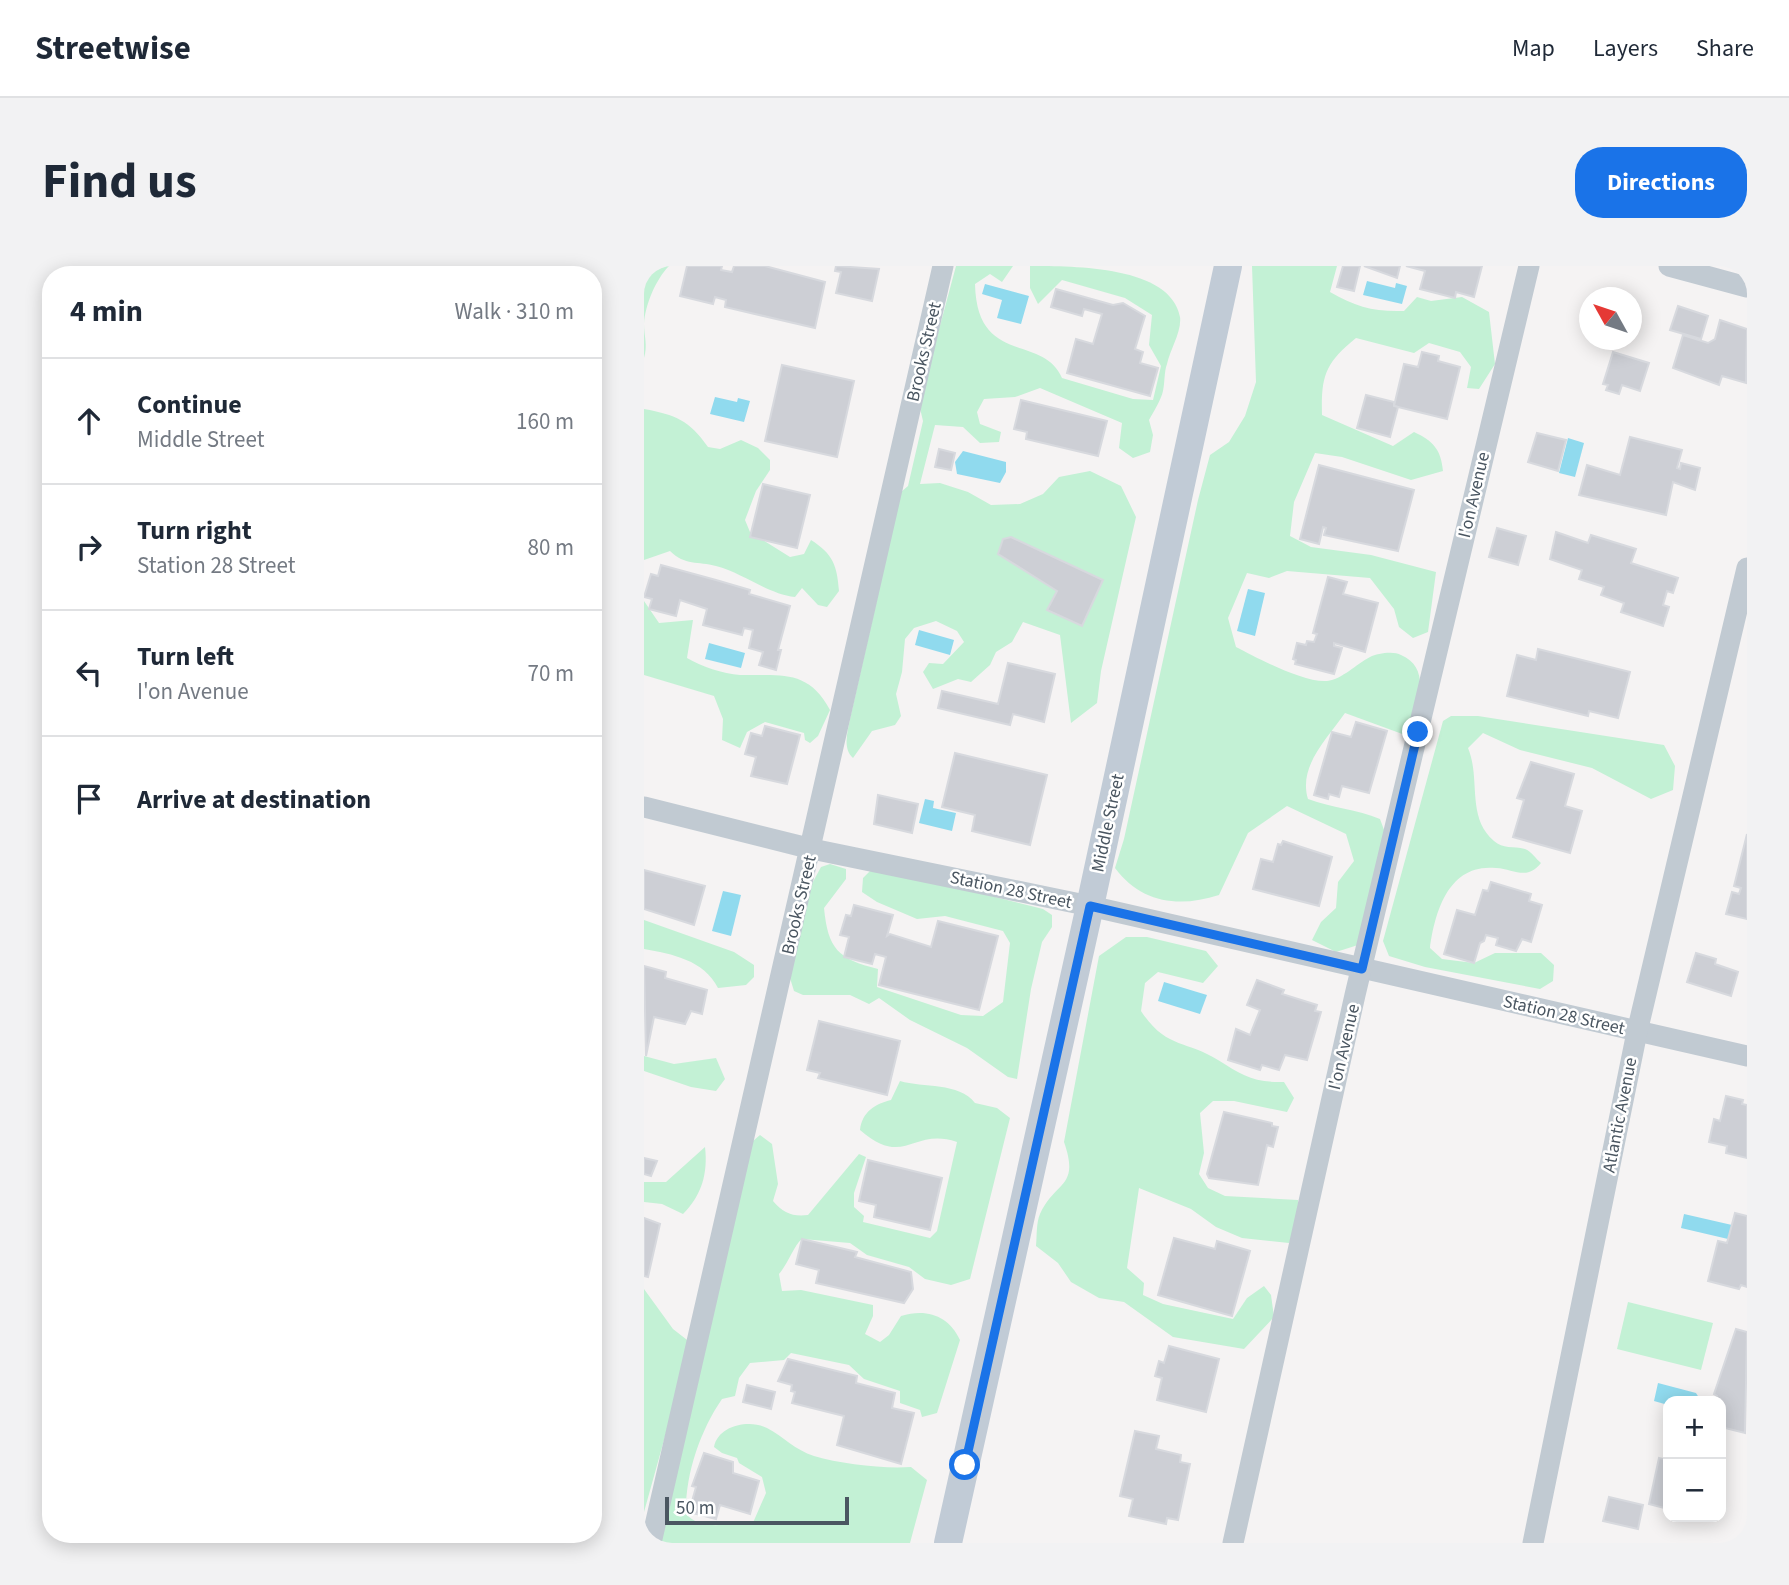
<!DOCTYPE html>
<html lang="en">
<head>
<meta charset="utf-8">
<style>
  :root { --surface:#fff; --page:#f2f2f3; --text:#1f2937; --muted:#747a83; --line:#e0e1e3; --accent:#1a73e8 }
  body { margin:0; font-family:"Source Sans 3",sans-serif; background:var(--page); color:var(--text) }
  .controls { position:absolute; right:21px; bottom:21px; display:grid; overflow:hidden; border-radius:14px; box-shadow:0 4px 18px #0003 }
  .controls button { width:63px; height:63px; display:grid; place-items:center; padding:0; border:0; border-bottom:2px solid var(--line); background:var(--surface); color:var(--text); font:35px sans-serif }
  .compass { position:absolute; left:935px; top:21px; width:63px; height:63px; border-radius:50%; background:var(--surface); box-shadow:0 4px 18px #0003; rotate:310deg }
  .scale { position:absolute; left:21px; bottom:18px; width:184px; box-sizing:border-box; padding-left:7px; border:4px solid #4a5661; border-top:0; font-size:19px; line-height:24px; white-space:nowrap; color:#4a5661; -webkit-text-stroke:5px #fff; paint-order:stroke }
  .stop { position:absolute; width:21px; height:21px; margin:-16px; border:5px solid #1a73e8; border-radius:50%; background:#fff }
  .stop.end { background:#1a73e8; border-color:#fff; box-shadow:0 2px 7px #0008 }
  .list { margin:0; padding:0; list-style:none }
  h2 { display:flex; justify-content:space-between; align-items:center; height:91px; margin:0; padding:0 28px; font-size:30px }
  h2 small { font-size:23px; font-weight:400; color:var(--muted) }
  .list li { display:grid; grid-template-columns:46px 1fr auto; gap:21px; align-items:center; box-sizing:border-box; height:126px; padding:0 28px; border-top:2px solid var(--line) }
  .list b { display:block; font-size:26px; white-space:nowrap }
  .list p { margin:0; font-size:23px; white-space:nowrap; color:var(--muted) }
  .list em { font-size:23px; font-style:normal; color:var(--muted) }
  .icon { flex:none; width:38px; height:38px; fill:none; stroke:currentColor; stroke-width:2; stroke-linecap:round; stroke-linejoin:round }
  .map { position:relative; flex:none; width:1103px; height:1277px; overflow:hidden; border-radius:28px }
  header { display:flex; align-items:center; gap:42px; box-sizing:border-box; height:98px; padding:0 35px; background:var(--surface); border-bottom:2px solid var(--line) }
  header strong { font-size:33px }
  nav { display:flex; gap:38px; margin-inline-start:auto; font-size:24px }
  .intro { display:flex; align-items:center; justify-content:space-between; box-sizing:border-box; height:168px; padding:0 42px }
  h1 { margin:0; font-size:49px }
  .button { padding:18px 32px; border-radius:28px; background:var(--accent); color:#fff; font-size:24px; font-weight:700 }
  main { display:flex; gap:42px; padding:0 42px }
  aside { flex:1; background:var(--surface); border-radius:28px; box-shadow:0 4px 18px #0003 }
  .map>svg:first-child { display:block }
  .green { fill:#c3f1d5 }
  .water { fill:#90daee }
  .building { fill:#cdcfd5; stroke:#d7d9de; stroke-width:2 }
  .lines { fill:none; stroke-linecap:round; stroke-linejoin:round }
  .street { stroke:#c1cad2; stroke-width:21 }
  .secondary { stroke:#c1cbd6; stroke-width:28 }
  .route { stroke:#1a73e8; stroke-width:9 }
  .labels { text-anchor:middle; dominant-baseline:central; stroke-width:5; stroke-linejoin:round; paint-order:stroke }
  .street-label { font-size:18px; fill:#4a5661; stroke:#fff }
</style>
</head>
<body>
<header>
<strong>Streetwise</strong>
<nav><a>Map</a><a>Layers</a><a>Share</a></nav>
</header>
<div class="intro"><h1>Find us</h1><a class="button">Directions</a></div>
<main>
<aside>
<h2>4 min<small>Walk · 310 m</small></h2>
<ul class="list">
<li><svg class="icon" aria-label="ahead" viewBox="0 0 24 24"><path d="M12 20V5M6 11l6-6 6 6"/></svg><div><b>Continue</b><p>Middle Street</p></div><em>160 m</em></li>
<li><svg class="icon" aria-label="right" viewBox="0 0 24 24"><path d="M7 20v-9h11M14 6l5 5-5 5"/></svg><div><b>Turn right</b><p>Station 28 Street</p></div><em>80 m</em></li>
<li><svg class="icon" aria-label="left" viewBox="0 0 24 24"><path d="M17 20v-9H6M10 6l-5 5 5 5"/></svg><div><b>Turn left</b><p>I'on Avenue</p></div><em>70 m</em></li>
<li><svg class="icon" aria-label="arrive" viewBox="0 0 24 24"><path d="M6 21V4h12l-3 4 3 4H6"/></svg><div><b>Arrive at destination</b></div></li>
</ul>
</aside>
<div class="map">
<svg width="1103" height="1277" viewBox="0 0 1103 1277">
  <rect width="100%" height="100%" fill="#f5f3f3"/>
  <g class="green">
    <path d="M0,0H25C12,13 1,39 0,58C0,70 4,79 0,92Z"/>
    <path d="M312,0H369L358,16L346,8L331,18C333,101 399,67 418,112L489,133L509,134L517,100L505,79L508,49L481,32L418,14L394,38L386,22V0C431,0 527,0 536,51C538,65 526,84 523,98C520,106 521,116 519,125C517,134 510,145 505,154L509,169L506,186L489,192L475,182L478,157L396,122L371,131L340,133L333,146L336,158L357,166L355,176L336,177L319,161L291,159L276,218L296,217L324,226L347,239L376,238L399,228L415,211L446,205L477,220L492,251L457,405L453,437L427,457L416,369L379,356L368,376L352,386L346,399L327,416L314,413L289,423L279,406L285,397L299,398L320,376L313,365L292,355L270,362L261,373L258,406L252,428L257,450L251,459L228,465L209,492C198,482 204,465 206,453L257,226L264,220L279,155L275,138Z"/>
    <path d="M608,0H693L686,26C712,41 730,46 760,45L773,31L787,35L818,31L845,46L851,98L835,123L823,122L827,101L816,86L785,77L770,87L712,72C681,97 677,110 678,149L749,180L770,166C789,175 797,183 799,205L767,214L698,191L671,187L650,236L646,270L667,281L727,289L792,306L784,366L769,372L755,361L750,343L726,312L643,305L625,312L603,307L584,352L592,381C613,392 660,417 683,415C699,413 712,398 726,391C734,387 750,385 757,389C790,403 773,445 761,469L701,447C683,473 654,500 664,533C688,542 713,543 736,553L743,572L714,679L692,686L668,674L677,656L692,642L694,616L710,595L702,568L643,540L604,567L575,629C535,642 497,637 471,602L480,573L554,234L566,189L585,176L601,150L612,116Z"/>
    <path d="M0,143C32,149 45,154 64,181L76,183L97,174L114,182L126,194V204L112,225L101,254L106,266L146,291L160,288L167,274C189,288 193,299 195,325L183,341L174,339L158,322L151,331C124,328 99,307 72,300C54,295 41,300 26,285L0,294Z"/>
    <path d="M0,335L15,357L49,354L43,392C57,400 79,408 96,409C135,410 164,402 186,444L174,470L166,477L161,474L160,467L121,456L103,466L96,482L78,474L79,453L70,430L0,409Z"/>
    <path d="M807,450H834L1020,479L1031,500L1029,524L1007,533L948,502L876,484L839,467L824,482C837,513 822,551 850,575C859,583 869,580 881,583C887,585 892,593 897,597C883,615 870,603 852,602C805,597 791,645 786,682L798,693L830,697L851,687H897L910,699L909,715L896,723L781,701L745,690L739,675L799,455Z"/>
    <path d="M186,598L202,603V613L180,642C184,683 194,693 234,703L233,721L317,749L339,750L359,736L366,677L359,665L301,650L273,653L233,636L218,626L219,612L226,605L291,616L399,643L408,649V661L398,676L387,723L373,813L364,811L323,782L266,754L235,732L225,738L206,729H159L150,725L146,712L164,625L177,601Z"/>
    <path d="M0,654L90,686L110,699V711L102,719L74,722C60,694 28,688 0,683Z"/>
    <path d="M482,671H503L562,685L574,700L559,717L514,706L501,717L497,745C522,783 542,774 574,794C598,809 610,817 640,816L650,832L643,846L590,835H569L556,847L560,887L555,908L564,922L581,930L654,934L656,957L645,977L598,972L572,961L547,943L495,922L483,1002L500,1017L499,1029L519,1038L589,1053L603,1032L620,1020L627,1029L630,1051L600,1083L529,1071L480,1036L455,1032L427,1016L414,997L392,980C393,971 392,957 396,948C412,914 436,922 420,876L455,690Z"/>
    <path d="M0,790L30,798L72,792L81,813L72,825L47,821L0,805Z"/>
    <path d="M256,815C279,822 315,816 331,837L353,842L366,852L326,1013L307,1019L281,1013L265,1001L223,989L206,977L158,973C150,979 144,998 135,1008L138,1025L157,1024L229,1039V1050L221,1068L236,1076L245,1069L257,1050C283,1042 305,1050 316,1074L293,1147L278,1151L276,1144L256,1137V1125L220,1113L205,1099L147,1087L140,1094L106,1097L95,1112L91,1130L78,1133C56,1165 41,1209 42,1248C59,1267 85,1255 108,1259L122,1227L118,1211L95,1197L93,1192L78,1187L70,1181C74,1159 106,1153 123,1162C140,1171 151,1184 170,1190C197,1198 239,1203 267,1201L283,1214L266,1277H15L109,875L116,869L128,878L134,918L129,935C139,947 149,951 164,949L215,888L222,891L210,927V941L220,950L219,956L286,972L293,965L313,876C268,861 261,903 216,864C218,846 231,838 247,834Z"/>
    <path d="M61,881C64,907 58,929 39,948L18,938L0,936V916H22Z"/>
    <path d="M0,1023L29,1063L47,1077L0,1246Z"/>
    <path d="M984,1036L1069,1057L1057,1104L973,1083Z"/>
  </g>
  <g class="water">
    <path d="M723,15L751,22L752,17L763,20L758,38L719,29Z"/>
    <path d="M341,18L385,30L377,58L353,52L358,34L338,28Z"/>
    <path d="M71,131L93,136L94,132L106,135L100,156L66,148Z"/>
    <path d="M924,172L940,177L931,211L915,207Z"/>
    <path d="M319,185L362,196V206L356,217L313,208L311,196Z"/>
    <path d="M604,323L621,327L611,370L593,365Z"/>
    <path d="M275,364L310,374L306,389L271,379Z"/>
    <path d="M65,377L101,387L97,402L61,393Z"/>
    <path d="M281,533L290,535L289,542L312,547L308,565L275,557Z"/>
    <path d="M79,625L97,629L87,670L68,665Z"/>
    <path d="M520,716L563,729L556,748L514,735Z"/>
    <path d="M1040,948L1088,959L1084,973L1037,962Z"/>
    <path d="M1014,1117L1052,1127L1057,1135H1024V1139L1010,1135Z"/>
  </g>
  <g class="building">
    <path d="M43,0H78L77,4L88,6L90,0H121L181,16L171,62L81,41L82,34L71,31L69,38L36,30Z"/>
    <path d="M192,0L235,3L228,35L192,27L197,6L191,5Z"/>
    <path d="M699,0H716L710,25L693,21Z"/>
    <path d="M720,0H756L753,12Z"/>
    <path d="M762,0H838L830,31L812,26L811,32L776,23L781,5Z"/>
    <path d="M412,23L469,39L479,37L501,50L491,83L499,86L496,97L514,102L506,130L423,107L432,73L449,78L458,48L440,43L438,50L407,41Z"/>
    <path d="M1034,40L1064,50L1057,73L1026,64Z"/>
    <path d="M1076,54L1103,63L1102,117L1078,110L1075,119L1029,102L1039,69L1064,77L1071,73Z"/>
    <path d="M778,86L795,90L794,95L816,101L803,153L750,140L760,98L774,101Z"/>
    <path d="M969,86L1005,97L996,125L978,119L975,128L962,124L964,119L959,118Z"/>
    <path d="M138,99L210,115L193,191L121,175Z"/>
    <path d="M722,129L750,136V140L754,141L746,171L713,162Z"/>
    <path d="M377,134L463,155L454,190L382,173L383,166L370,163Z"/>
    <path d="M893,167L922,174L914,205L884,196Z"/>
    <path d="M986,171L1038,184L1033,202L1036,203L1037,197L1056,202L1051,224L1029,216L1022,249L935,229L943,199L976,209Z"/>
    <path d="M295,183L311,187L307,204L291,201Z"/>
    <path d="M675,199L770,224L754,285L680,269L682,262L679,261L675,278L656,273Z"/>
    <path d="M119,218L166,229L153,282L106,271Z"/>
    <path d="M853,262L882,270L874,299L845,291Z"/>
    <path d="M912,266L944,277L947,269L992,283L987,297L1034,312L1029,327L1023,325L1019,339L1025,341L1019,360L977,346L980,337L957,329L960,321L935,313L938,304L906,293Z"/>
    <path d="M367,271L459,314L438,360L403,344L413,325L354,288L359,273Z"/>
    <path d="M17,299L72,314L106,324L105,328L146,340L134,384H137L132,404L115,399L119,386L105,382L109,364L100,362L98,369L59,359L63,343L36,334L32,350L5,343L8,333L0,331L7,308L14,310Z"/>
    <path d="M684,311L703,316L699,328L734,337L721,386L690,377V380L698,382L690,408L651,398L652,394L649,393L653,377L662,379L663,375L670,376L673,368L669,367Z"/>
    <path d="M894,383L986,406L974,452L945,445L944,450L863,430L873,389L892,394Z"/>
    <path d="M364,397L411,408L400,456L369,448L366,459L294,442L298,425L354,438Z"/>
    <path d="M712,456L743,465L725,527L698,520L695,531L685,528L684,533L670,529L688,466L707,471Z"/>
    <path d="M121,460L156,469L143,518L107,510L112,491L101,488L107,467L118,470Z"/>
    <path d="M311,487L403,509L386,579L328,565L331,549L298,541Z"/>
    <path d="M887,496L930,508L921,540L938,545L926,587L869,571L880,534L873,532Z"/>
    <path d="M234,529L274,538L268,567L230,558Z"/>
    <path d="M1103,568V653L1082,648L1088,626L1095,628L1097,622L1090,620Z"/>
    <path d="M639,575L688,591L675,640L609,623L617,593L629,596L634,578L637,579Z"/>
    <path d="M0,604L61,620L50,659L0,643Z"/>
    <path d="M847,616L887,628L885,635L898,639L887,676L878,673L872,685L852,679L854,672L842,669L840,675L836,677L830,697L800,688L813,644L831,649L839,624L844,625Z"/>
    <path d="M210,639L249,649L243,670L246,668L287,681L294,655L354,670L335,744L235,719L242,691L231,688L228,698L200,691L205,671L196,669L202,649L207,650Z"/>
    <path d="M1052,687L1072,693L1071,698L1094,706L1087,730L1043,716Z"/>
    <path d="M0,700L22,706L21,712L63,724L58,748L47,745L41,758L10,751L2,790Z"/>
    <path d="M613,714L640,724L638,728L673,739L671,745L677,746L663,794L641,789L635,804L618,799L616,804L584,794L592,763L606,769L616,744L603,739Z"/>
    <path d="M175,755L256,775L243,829L174,812L176,807L163,804Z"/>
    <path d="M1082,830L1099,834L1098,838L1103,839V892L1082,887L1083,880L1065,876L1070,853L1076,855Z"/>
    <path d="M580,846L628,857V860L634,861L629,881L623,879L614,919L565,912L563,908Z"/>
    <path d="M0,892L13,895L7,910L0,908Z"/>
    <path d="M224,894L298,912L286,964L230,951L232,939L215,935Z"/>
    <path d="M1091,947L1103,950V1021L1097,1019L1095,1023L1064,1015L1074,975L1083,977Z"/>
    <path d="M0,952L16,958L4,1011L0,1010Z"/>
    <path d="M530,972L571,983L573,975L606,985L588,1050L514,1029Z"/>
    <path d="M158,973L213,986L211,991L267,1006L269,1023L260,1037L172,1017L175,1004L152,998Z"/>
    <path d="M1092,1063L1103,1066L1101,1167L1077,1161V1135H1072L1073,1130L1070,1128Z"/>
    <path d="M525,1080L575,1093L562,1146L513,1134L518,1112L511,1110L515,1095L520,1097Z"/>
    <path d="M144,1093L213,1110L212,1117L251,1127L248,1142L270,1147L257,1198L193,1179L200,1150L148,1137L151,1126L147,1125L148,1119L134,1115Z"/>
    <path d="M103,1119L131,1126L127,1143L99,1136Z"/>
    <path d="M491,1165L515,1170L512,1183L537,1189L536,1196L546,1198L534,1254L523,1252L522,1258L485,1250L489,1233L476,1230Z"/>
    <path d="M60,1187L89,1196V1207L115,1215L106,1248L76,1239L72,1253L45,1246L52,1221L48,1220Z"/>
    <path d="M1015,1192L1024,1194V1243L1005,1238Z"/>
    <path d="M965,1231L999,1239L994,1263L959,1255Z"/>
  </g>
  <g class="lines">
    <g class="street">
      <path d="M1025,0L1103,21"/>
      <path d="M0,541L168,583L446,640L1103,790"/>
      <path d="M7,1277L299,0"/>
      <path d="M589,1277L711,729L885,0"/>
      <path d="M889,1277L993,766L1103,302"/>
    </g>
    <path class="secondary" d="M304,1277L446,640L584,0"/>
  </g>
  <g class="lines">
    <path class="route" d="M321,1199L446,640L718,703L774,466"/>
  </g>
  <g class="labels">
    <g class="street-label">
      <text transform="translate(280 86) rotate(-77)">Brooks Street</text>
      <text transform="translate(830 229) rotate(-77)">I'on Avenue</text>
      <text transform="translate(464 557) rotate(-78)">Middle Street</text>
      <text transform="translate(367 624) rotate(12)">Station 28 Street</text>
      <text transform="translate(155 639) rotate(-77)">Brooks Street</text>
      <text transform="translate(920 749) rotate(13)">Station 28 Street</text>
      <text transform="translate(700 781) rotate(-77)">I'on Avenue</text>
      <text transform="translate(976 849) rotate(-79)">Atlantic Avenue</text>
    </g>
  </g>
</svg>
<div class="controls">
<button>+</button>
<button>−</button>
</div>
<svg class="compass" viewBox="-18 -18 36 36"><path d="M0-13l5 13h-10z" fill="#e53935"/><path d="M0 13l5-13h-10z" fill="#747a83"/></svg>
<div class="scale">50 m</div>
<div class="stop" style="left:321px;top:1199px"></div>
<div class="stop end" style="left:774px;top:466px"></div>
</div>
</main>
</body>
</html>
